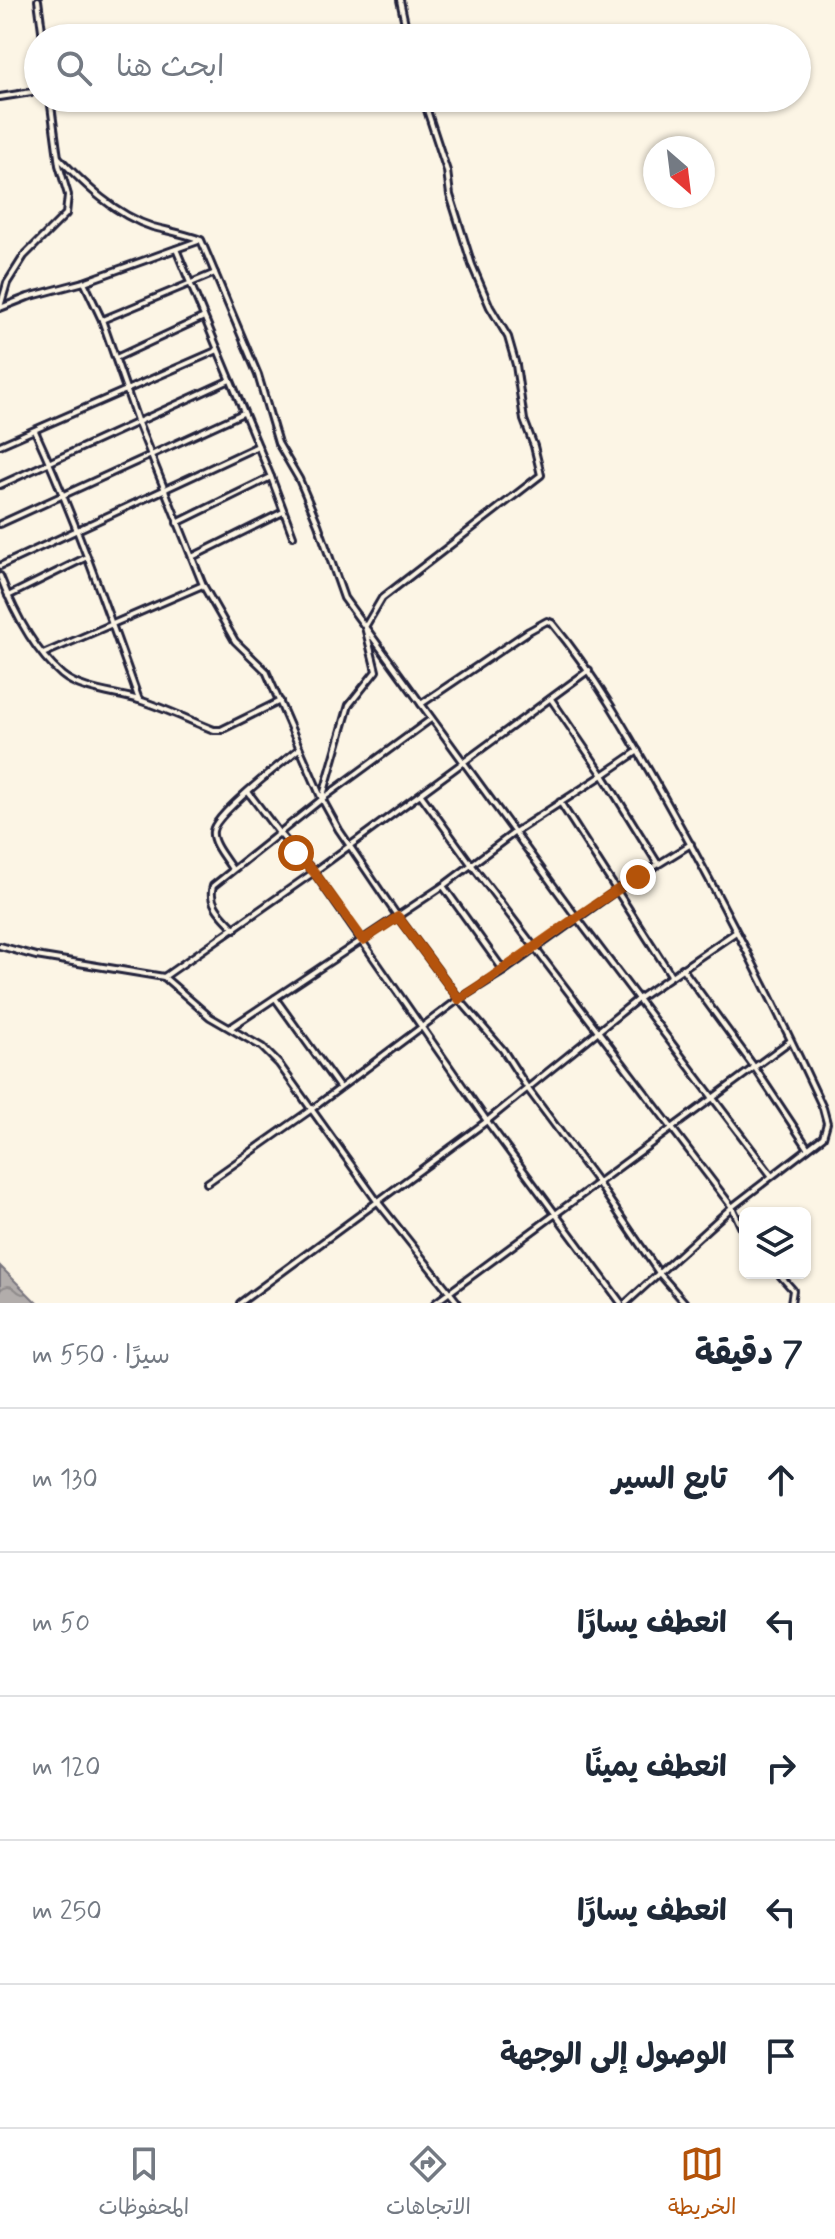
<!DOCTYPE html>
<html lang="ar">
<head>
<meta charset="utf-8">
<style>
  :root { --surface:#fff; --page:#f2f2f3; --text:#1f2937; --muted:#747a83; --line:#e0e1e3; --accent:#b45309 }
  body { margin:0; font-family:Mynerve,"Playpen Sans Arabic",sans-serif; background:var(--page); color:var(--text); direction:rtl }
  .controls { position:absolute; right:24px; bottom:24px; display:grid; overflow:hidden; border-radius:12px; box-shadow:0 2px 6px #0004 }
  .controls button { width:72px; height:72px; display:grid; place-items:center; padding:0; border:0; border-bottom:2px solid var(--line); background:var(--surface); color:var(--text); font:40px sans-serif }
  .compass { position:absolute; left:643px; top:136px; width:72px; height:72px; border-radius:50%; background:var(--surface); box-shadow:0 2px 6px #0004; rotate:152deg }
  .stop { position:absolute; width:24px; height:24px; margin:-18px; border:6px solid #b45309; border-radius:50%; background:#fff }
  .stop.end { background:#b45309; border-color:#fff; box-shadow:0 2px 8px #0008 }
  .list { margin:0; padding:0; list-style:none }
  h2 { display:flex; justify-content:space-between; align-items:center; height:104px; margin:0; padding:0 32px; font-size:34px }
  h2 small { font-size:26px; font-weight:400; color:var(--muted) }
  .list li { display:grid; grid-template-columns:52px 1fr auto; gap:24px; align-items:center; box-sizing:border-box; height:144px; padding:0 32px; border-top:2px solid var(--line) }
  .list b { display:block; font-size:30px; white-space:nowrap }
  .list em { font-size:26px; font-style:normal; color:var(--muted) }
  .icon { flex:none; width:44px; height:44px; fill:none; stroke:currentColor; stroke-width:2; stroke-linecap:round; stroke-linejoin:round }
  .map { position:relative; flex:none; width:835px; height:1303px; overflow:hidden; direction:ltr }
  .search { position:absolute; background:var(--surface); box-shadow:0 2px 6px #0004; left:24px; right:24px; top:24px; height:88px; display:flex; align-items:center; gap:20px; box-sizing:border-box; padding:0 28px; border-radius:44px; color:var(--muted); font-size:30px }
  .sheet { height:824px; background:var(--surface) }
  nav { display:flex; justify-content:space-around; align-items:center; box-sizing:border-box; height:112px; border-top:2px solid var(--line); background:var(--surface); font-size:22px; color:var(--muted) }
  nav a { display:grid; justify-items:center; gap:4px }
  nav .on { color:var(--accent) }
  .map>svg:first-child { display:block }
  .water { fill:url(#water-waves); stroke:#78757e; stroke-width:2 }
  .lines { fill:none; stroke-linecap:round; stroke-linejoin:round }
  .street-casing { stroke:#22223b; stroke-width:10 }
  .street { stroke:#fcf5e5; stroke-width:4 }
  .route { stroke:#b45309; stroke-width:10 }
</style>
</head>
<body>
<div class="map">
<svg width="835" height="1303" viewBox="0 0 835 1303">
  <defs>
    <pattern id="water-waves" width="16" height="10" patternUnits="userSpaceOnUse" patternTransform="scale(2)"><rect width="16" height="10" fill="#b2adab"/><path d="M0 5q4-4 8 0t8 0" fill="none" stroke="#908c8c"/></pattern>
  </defs>
  <rect width="100%" height="100%" fill="#fcf5e5"/>
  <filter id="ink" filterUnits="userSpaceOnUse"><feTurbulence type="fractalNoise" baseFrequency=".0125" numOctaves="2"/><feDisplacementMap in="SourceGraphic" scale="16" xChannelSelector="R" yChannelSelector="G"/><feConvolveMatrix kernelMatrix="1 2 1 2 8 2 1 2 1" color-interpolation-filters="sRGB"/></filter>
  <g filter="url(#ink)">
    <path class="water" d="M0,1266L37,1303H0Z"/>
    <g class="lines">
      <defs>
        <g id="street">
          <path d="M38,0L43,38"/>
          <path d="M400,0L408,38"/>
          <path d="M0,97L38,91"/>
          <path d="M423,98L447,171L450,195L472,265L490,307L508,337L516,365L524,420L534,446L541,475L382,598L365,627L376,671L349,705L322,799L339,830L398,917L459,999L503,1050L528,1089L598,1183L659,1273L685,1303"/>
          <path d="M58,157C84,184 115,215 153,227C169,231 185,234 201,240L258,375L278,443L299,479L318,524L344,598L577,918L771,1175"/>
          <path d="M176,249L271,477L293,536"/>
          <path d="M84,282L198,241"/>
          <path d="M0,307L7,283L24,256L66,214L68,195L59,165L50,98"/>
          <path d="M0,308L28,297L84,282L102,320L138,423L203,585L235,641L266,671L321,797"/>
          <path d="M102,320L215,273"/>
          <path d="M116,358L204,317"/>
          <path d="M35,431C75,518 107,610 139,700"/>
          <path d="M0,445L218,350"/>
          <path d="M0,485L230,380"/>
          <path d="M177,523L271,477"/>
          <path d="M0,524L243,413"/>
          <path d="M192,557L283,512"/>
          <path d="M0,566L258,446"/>
          <path d="M0,576C14,612 33,650 62,675C81,691 116,693 139,700C164,708 189,720 214,730H221L280,701"/>
          <path d="M8,596L87,557"/>
          <path d="M43,654L203,585"/>
          <path d="M551,699L603,775L658,864"/>
          <path d="M421,704L529,631L547,621L552,623C596,676 630,737 664,797C721,898 774,1002 823,1108L827,1123L823,1137L732,1207L626,1303"/>
          <path d="M248,792L279,833L314,872L487,1121L621,1303"/>
          <path d="M421,795L471,864L732,1207L745,1235"/>
          <path d="M560,802L671,975"/>
          <path d="M232,869C226,859 211,843 213,831C215,814 283,762 299,749"/>
          <path d="M443,886L504,971"/>
          <path d="M235,929C224,917 207,904 213,886L322,799L431,719"/>
          <path d="M0,946L36,956L164,977L210,1017L262,1047L279,1064L377,1201L458,1303"/>
          <path d="M682,968L755,1068L808,1148"/>
          <path d="M164,977L314,872L589,670"/>
          <path d="M275,998L339,1087"/>
          <path d="M230,1028L443,886L515,832L603,775L638,751"/>
          <path d="M207,1183L312,1109L459,999L504,971L617,890L691,844"/>
          <path d="M778,1273L793,1290L791,1303"/>
          <path d="M240,1303L487,1121L638,999L736,932"/>
          <path d="M435,1303L790,1041"/>
        </g>
      </defs>
      <use href="#street" class="street-casing"/>
      <use href="#street" class="street"/>
    </g>
  </g>
  <g class="lines" filter="url(#ink)">
    <path class="route" d="M296,853L314,872L363,940L398,917L459,999C520,960 576,914 638,877"/>
  </g>
</svg>
<div class="controls">
<button><svg class="icon" aria-label="layers" viewBox="0 0 24 24"><path d="M12 4l9 5-9 5-9-5zM3 14l9 5 9-5"/></svg></button>
</div>
<svg class="compass" viewBox="-18 -18 36 36"><path d="M0-13l5 13h-10z" fill="#e53935"/><path d="M0 13l5-13h-10z" fill="#747a83"/></svg>
<div class="stop" style="left:296px;top:853px"></div>
<div class="stop end" style="left:638px;top:877px"></div>
<div class="search"><svg class="icon" aria-label="search" viewBox="0 0 24 24"><circle cx="10" cy="10" r="6"/><path d="M15 15l6 6"/></svg>ابحث هنا</div>
</div>
<section class="sheet">
<h2>7 دقيقة<small>سيرًا · 550 m</small></h2>
<ul class="list">
<li><svg class="icon" aria-label="ahead" viewBox="0 0 24 24"><path d="M12 20V5M6 11l6-6 6 6"/></svg><div><b>تابع السير</b></div><em>130 m</em></li>
<li><svg class="icon" aria-label="left" viewBox="0 0 24 24"><path d="M17 20v-9H6M10 6l-5 5 5 5"/></svg><div><b>انعطف يسارًا</b></div><em>50 m</em></li>
<li><svg class="icon" aria-label="right" viewBox="0 0 24 24"><path d="M7 20v-9h11M14 6l5 5-5 5"/></svg><div><b>انعطف يمينًا</b></div><em>120 m</em></li>
<li><svg class="icon" aria-label="left" viewBox="0 0 24 24"><path d="M17 20v-9H6M10 6l-5 5 5 5"/></svg><div><b>انعطف يسارًا</b></div><em>250 m</em></li>
<li><svg class="icon" aria-label="arrive" viewBox="0 0 24 24"><path d="M6 21V4h12l-3 4 3 4H6"/></svg><div><b>الوصول إلى الوجهة</b></div></li>
</ul>
</section>
<nav>
<a class="on"><svg class="icon" aria-label="map" viewBox="0 0 24 24"><path d="M3 6l6-2 6 2 6-2v14l-6 2-6-2-6 2zM9 4v14M15 6v14"/></svg>الخريطة</a>
<a><svg class="icon" aria-label="directions" viewBox="0 0 24 24"><path d="M12 3l9 9-9 9-9-9zM9 14v-3h6M13 9l2 2-2 2"/></svg>الاتجاهات</a>
<a><svg class="icon" aria-label="saved" viewBox="0 0 24 24"><path d="M7 4h10v16l-5-4-5 4z"/></svg>المحفوظات</a>
</nav>
</body>
</html>
